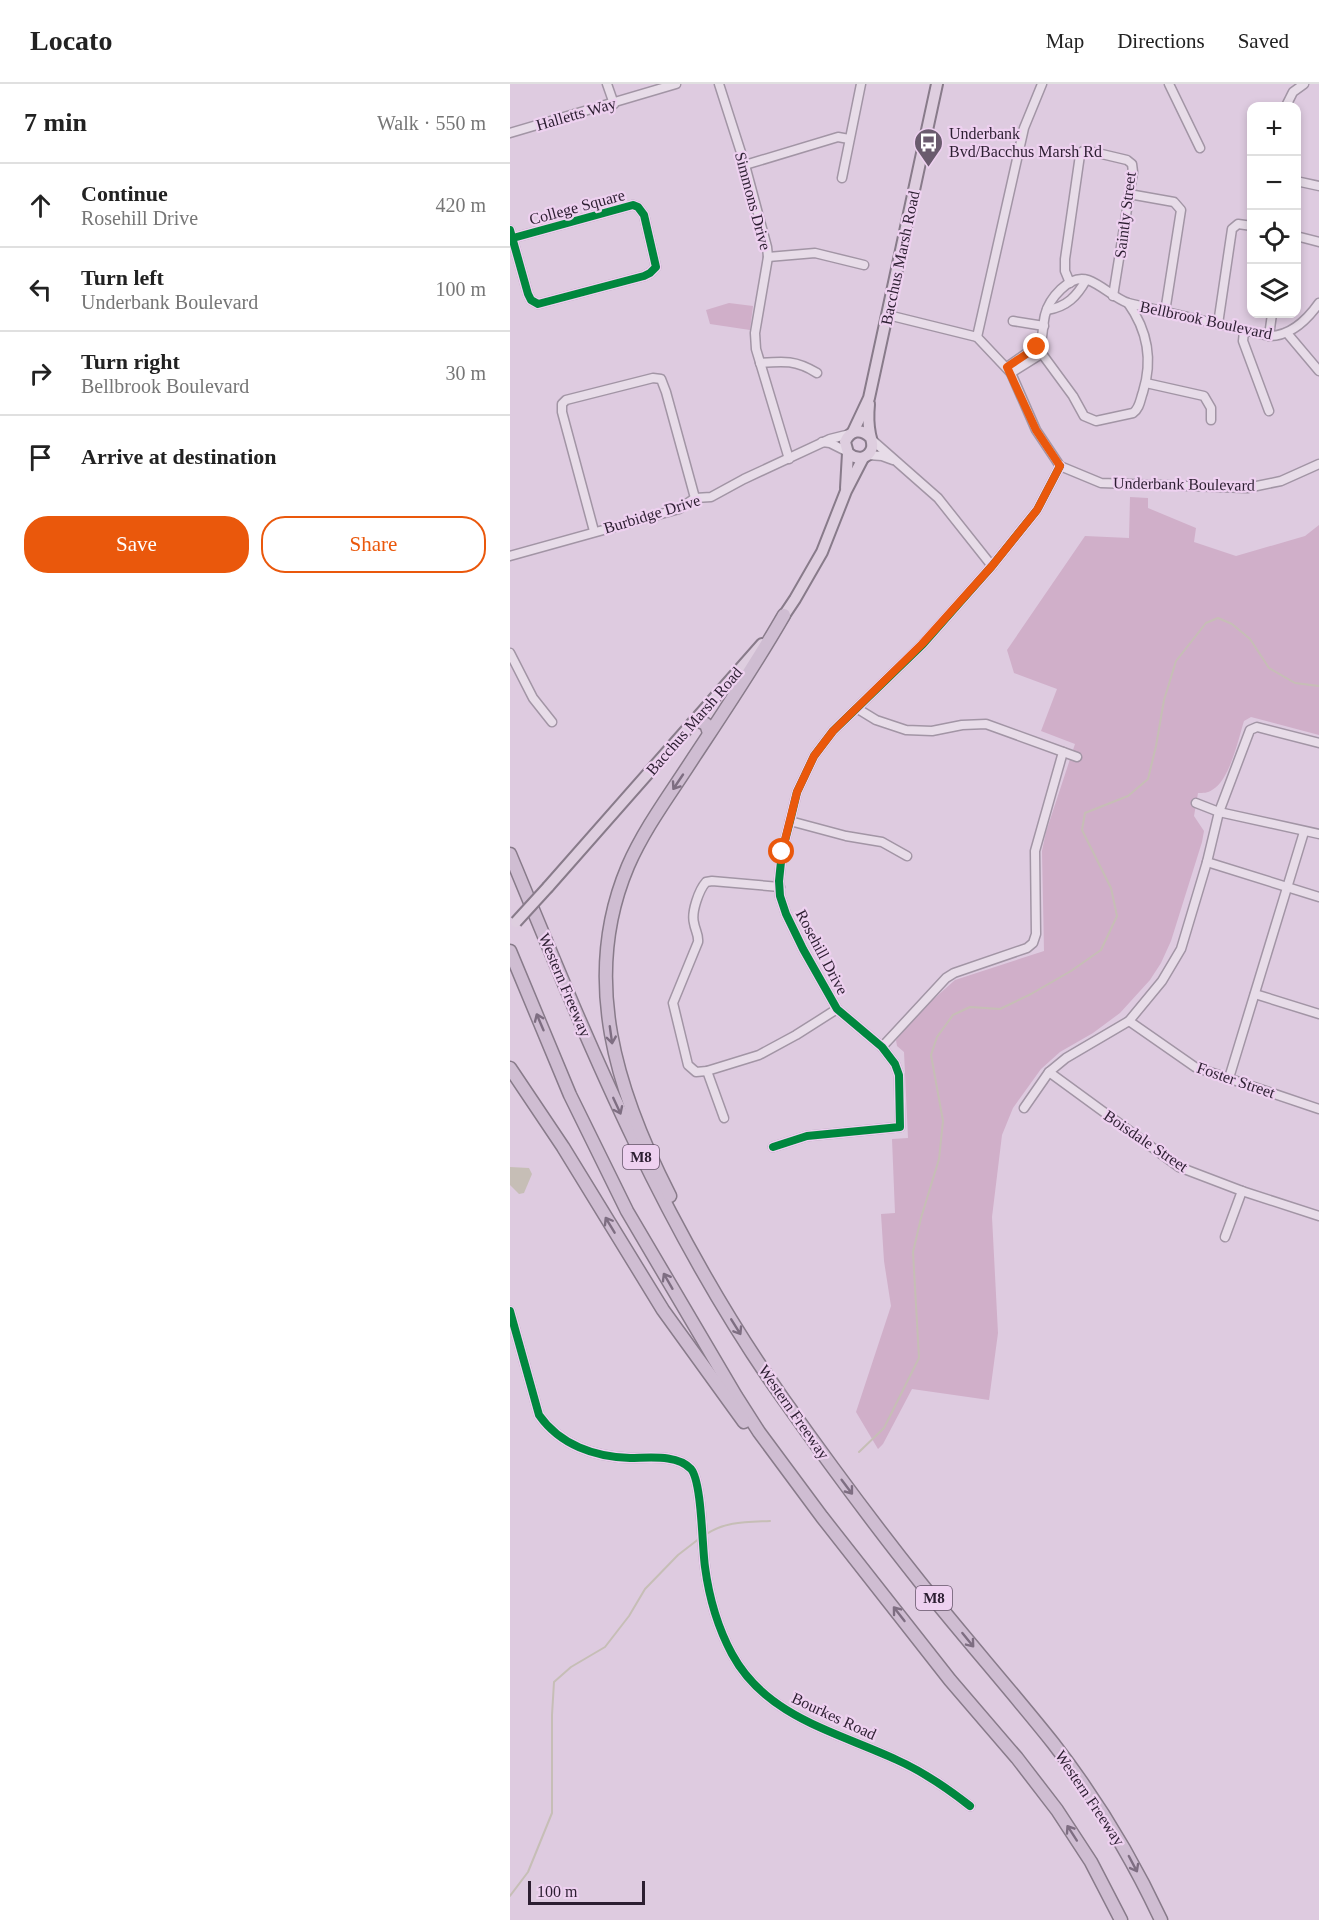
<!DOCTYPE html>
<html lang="en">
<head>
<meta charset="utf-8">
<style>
  :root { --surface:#fff; --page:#f2f2f2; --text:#222; --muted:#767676; --line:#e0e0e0; --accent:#ea580c }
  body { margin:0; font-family:"Times New Roman",serif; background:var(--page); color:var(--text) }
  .controls { position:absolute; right:18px; top:18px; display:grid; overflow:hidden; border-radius:12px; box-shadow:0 3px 9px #0003 }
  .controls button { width:54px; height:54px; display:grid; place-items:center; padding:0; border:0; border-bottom:2px solid var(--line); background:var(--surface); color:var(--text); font:30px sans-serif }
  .scale { position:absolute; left:18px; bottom:15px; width:117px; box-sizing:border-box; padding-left:6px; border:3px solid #2c1e31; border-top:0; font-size:16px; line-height:21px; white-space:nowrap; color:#2c1e31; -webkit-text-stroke:4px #eed1f0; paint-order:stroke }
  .stop { position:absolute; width:18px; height:18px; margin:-14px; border:4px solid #ea580c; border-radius:50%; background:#fff }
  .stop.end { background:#ea580c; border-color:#fff; box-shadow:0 2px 6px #0008 }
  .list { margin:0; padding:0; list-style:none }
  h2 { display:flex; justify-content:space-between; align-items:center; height:78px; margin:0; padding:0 24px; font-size:26px }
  h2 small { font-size:20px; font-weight:400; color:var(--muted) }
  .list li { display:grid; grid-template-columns:39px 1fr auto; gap:18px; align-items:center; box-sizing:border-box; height:84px; padding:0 24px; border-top:2px solid var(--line) }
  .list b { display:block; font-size:22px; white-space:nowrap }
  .list p { margin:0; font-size:20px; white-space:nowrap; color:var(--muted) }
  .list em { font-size:20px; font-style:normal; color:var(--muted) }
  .actions { display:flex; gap:12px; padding:18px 24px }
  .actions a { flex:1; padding:14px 0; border:2px solid var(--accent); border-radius:24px; text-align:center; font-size:21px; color:var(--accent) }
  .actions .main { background:var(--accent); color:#fff }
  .icon { flex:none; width:33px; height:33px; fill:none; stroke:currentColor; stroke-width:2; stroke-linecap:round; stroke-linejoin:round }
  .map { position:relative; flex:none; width:809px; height:1836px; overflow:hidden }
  header { display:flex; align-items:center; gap:36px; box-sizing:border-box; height:84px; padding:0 30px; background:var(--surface); border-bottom:2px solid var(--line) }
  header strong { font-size:28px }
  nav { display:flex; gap:33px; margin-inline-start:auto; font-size:21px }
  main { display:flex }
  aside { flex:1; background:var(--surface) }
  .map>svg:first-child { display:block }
  .green { fill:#d0afc9 }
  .water { fill:#c6beb6 }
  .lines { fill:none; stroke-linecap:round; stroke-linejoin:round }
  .stream { stroke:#c6beb6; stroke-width:2 }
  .minor-casing { stroke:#a295a5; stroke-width:11 }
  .major-casing { stroke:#887b8a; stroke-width:14 }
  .highway-casing { stroke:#887b8a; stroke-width:15 }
  .minor { stroke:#e7dce8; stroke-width:8 }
  .major { stroke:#decedf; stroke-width:10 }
  .highway { stroke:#cfbdd2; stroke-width:12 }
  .major-bridge-casing { stroke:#887b8a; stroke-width:14; stroke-linecap:butt }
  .major-bridge { stroke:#decedf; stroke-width:10 }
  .cycleway-casing { stroke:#eed1f0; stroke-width:11 }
  .cycleway { stroke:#00873e; stroke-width:8 }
  .oneway { stroke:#7e6e82 }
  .route { stroke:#ea580c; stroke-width:8 }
  .labels { text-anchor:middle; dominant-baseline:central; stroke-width:4.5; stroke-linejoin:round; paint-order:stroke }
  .shield { fill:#eed1f0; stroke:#66546a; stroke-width:1.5 }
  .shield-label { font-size:15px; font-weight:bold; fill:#2c1e31 }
  .street-label { font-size:16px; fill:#2c1e31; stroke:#eed1f0 }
  .poi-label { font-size:16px; fill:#2c1e31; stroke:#eed1f0; text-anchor:start }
</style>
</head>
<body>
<header>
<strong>Locato</strong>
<nav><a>Map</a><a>Directions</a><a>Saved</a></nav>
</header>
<main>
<aside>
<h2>7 min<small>Walk · 550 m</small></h2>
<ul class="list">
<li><svg class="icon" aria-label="ahead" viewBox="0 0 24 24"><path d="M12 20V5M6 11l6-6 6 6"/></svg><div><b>Continue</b><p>Rosehill Drive</p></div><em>420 m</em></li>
<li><svg class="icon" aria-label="left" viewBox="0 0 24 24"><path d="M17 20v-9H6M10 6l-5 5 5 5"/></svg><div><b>Turn left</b><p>Underbank Boulevard</p></div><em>100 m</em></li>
<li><svg class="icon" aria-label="right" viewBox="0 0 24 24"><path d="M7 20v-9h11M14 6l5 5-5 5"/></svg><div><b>Turn right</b><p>Bellbrook Boulevard</p></div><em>30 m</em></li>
<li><svg class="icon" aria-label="arrive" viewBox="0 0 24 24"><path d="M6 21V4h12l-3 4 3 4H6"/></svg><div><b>Arrive at destination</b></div></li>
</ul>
<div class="actions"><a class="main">Save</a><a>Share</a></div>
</aside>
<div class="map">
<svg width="809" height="1836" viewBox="0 0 809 1836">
  <rect width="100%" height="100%" fill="#decbe0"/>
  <g class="green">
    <path d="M219,219L243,222L240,246L200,240L196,226Z"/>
    <path d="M620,413L638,414V424L686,444L684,458L726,472L795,452L809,441V651L741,633L734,637C728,656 720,696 702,706C698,709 693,709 688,709L684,732L694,747L692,758L661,857L651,879L640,896L610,929L583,949L550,968L531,985L503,1024L492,1051L482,1133L488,1249L479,1316L402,1305L373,1360L368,1365L346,1328L381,1222L374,1177L371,1130L385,1129L382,1055L398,1054L394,968L387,962L386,956L408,929L445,896L534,867L532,767L536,748L565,660L531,647L547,605L504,589L497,566L575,452L619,454Z"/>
  </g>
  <path class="water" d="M0,1083L19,1084L22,1090L14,1109L9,1110L0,1101Z"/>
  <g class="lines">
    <g class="stream">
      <path d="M349,1368L374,1344L409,1274L403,1168L411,1134L429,1075L433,1037L421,971L427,953L443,931L460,923L490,925L521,910L561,887L591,866L607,832L601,804L572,746L575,729L618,712L638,695L646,662L654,616L666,577L696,539L708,534L722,540L740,555L759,584L785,599L809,602"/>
      <path d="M195,1451C215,1437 237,1438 260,1437"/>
      <path d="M0,1812L18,1788L42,1729V1631L44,1598L61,1583L95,1563L119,1532L135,1505L168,1471L190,1454"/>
    </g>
    <defs>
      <g id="minor">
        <path d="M97,0L104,20"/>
        <path d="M209,0L235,81L257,163L258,173L245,249L246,265L279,375"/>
        <path d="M659,0L690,64"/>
        <path d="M776,22L783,8L794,0"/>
        <path d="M0,49L166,0"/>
        <path d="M235,81L328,53L339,55"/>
        <path d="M332,94L351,0"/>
        <path d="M786,97L809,102"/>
        <path d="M619,110L664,118L671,126L655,228"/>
        <path d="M0,146L18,210L21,216L28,220L134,192L140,189L146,183L134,131L128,123L123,121L3,154"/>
        <path d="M786,152L809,158"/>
        <path d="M258,173L305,169L354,181"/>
        <path d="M560,199L555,187V175L570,71L573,67H579L617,76L622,80L623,88L603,212"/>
        <path d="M537,226C557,223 567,212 576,196"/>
        <path d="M378,231L467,253L501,289L526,346L550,382L591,399L737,404L771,397L809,380"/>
        <path d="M503,237L534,242"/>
        <path d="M708,240L722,145L728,140L742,142"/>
        <path d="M734,247L733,257L759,327"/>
        <path d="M777,249L809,287"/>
        <path d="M759,252L762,230"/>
        <path d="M467,253L514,44L532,0"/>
        <path d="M527,263L563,312L574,332L586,337L623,329C630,324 630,316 633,308C643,276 638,247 618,219"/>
        <path d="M250,279C274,277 286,276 307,289"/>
        <path d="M497,283L531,259C533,249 533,240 535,231C539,215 559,190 578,196C592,201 604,214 618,219L759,252C781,252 797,236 809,219"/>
        <path d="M501,289L531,270"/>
        <path d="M636,299L694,312L701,324V336"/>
        <path d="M361,355L428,414L482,482"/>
        <path d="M312,358L320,359L336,367"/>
        <path d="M358,371L372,372L383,376"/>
        <path d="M84,447L52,328V320L56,316L143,294L151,295L156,308L185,414"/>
        <path d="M0,472L169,425L185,414L201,413L234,395L320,355L340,350"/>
        <path d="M0,569L23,614L42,638"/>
        <path d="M348,625L366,636L396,646L422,647L452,641L476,640L567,673"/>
        <path d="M809,659L747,643L740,646L709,728L697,778L809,813"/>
        <path d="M686,719L709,728L809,750"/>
        <path d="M280,737L336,752L372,758L397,772"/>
        <path d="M270,803L202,797L196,798C189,806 181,828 184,839C185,846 189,851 188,858L163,919L178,981L186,988L197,987L249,971L286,951L327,925"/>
        <path d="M745,910L809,930"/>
        <path d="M619,937L685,983L809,1025"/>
        <path d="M372,963L436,894L444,889L517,864L523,859L526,850L525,767L553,668"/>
        <path d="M197,987L214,1034"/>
        <path d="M539,988L669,1083L732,1107L809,1132"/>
        <path d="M719,994L794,748"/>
        <path d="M514,1024L539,988L556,974L619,937L652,897L671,865L697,778"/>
        <path d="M263,1063L297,1052L390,1043L389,991L385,980L372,963L327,925L293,865L276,830L270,812L269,797L272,768L280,737L287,708L304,672L323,647L413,560L482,482L527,426L550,382"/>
        <path d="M715,1153L732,1107"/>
        <path d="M0,1227L29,1331C50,1361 85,1373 120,1374C139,1374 167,1370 181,1385C192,1398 192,1463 195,1483C199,1513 208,1544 222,1570C256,1633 327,1648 387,1676C414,1688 437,1704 460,1722"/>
      </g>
      <g id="major">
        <path d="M359,320C358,330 358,340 360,350C361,355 363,359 362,364C358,376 346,376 338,369L335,358C340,346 351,344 360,353"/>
        <path d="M343,348L359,314L427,0"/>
        <path d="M336,404L338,369"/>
        <path d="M271,536L285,515L312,468L336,407L353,374"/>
        <path d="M38,803L252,560"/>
      </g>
      <g id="highway">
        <path d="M186,636L196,640L199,649"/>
        <path d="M0,770C78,959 155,1149 274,1316C318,1378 363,1439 410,1498C453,1552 499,1604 543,1659C585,1713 622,1774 651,1836"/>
        <path d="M0,867L60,1011L117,1127L226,1312L249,1348L312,1433L440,1596L507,1674L547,1726L581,1778L611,1836"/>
        <path d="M0,984L53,1063L153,1226L234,1338"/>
        <path d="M160,1112C107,1008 70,895 118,782C135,743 161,709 184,673C215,626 246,580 274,531"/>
      </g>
    </defs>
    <use href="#minor" class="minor-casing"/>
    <use href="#major" class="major-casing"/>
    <use href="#highway" class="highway-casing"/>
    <use href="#minor" class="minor"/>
    <use href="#major" class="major"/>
    <use href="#highway" class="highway"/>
    <defs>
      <path id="major-bridge" d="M6,838L38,803"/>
    </defs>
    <use href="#major-bridge" class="major-bridge-casing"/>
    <use href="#major-bridge" class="major-bridge"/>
    <defs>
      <g id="cycleway">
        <path d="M0,146L18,210L21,216L28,220L134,192L140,189L146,183L134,131L128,123L123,121L3,154"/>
        <path d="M263,1063L297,1052L390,1043L389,991L385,980L372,963L327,925L293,865L276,830L270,812L269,797L272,768L280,737L287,708L304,672L323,647L413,560L482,482L527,426L550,382"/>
        <path d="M0,1227L29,1331C50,1361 85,1373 120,1374C139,1374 167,1370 181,1385C192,1398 192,1463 195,1483C199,1513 208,1544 222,1570C256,1633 327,1648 387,1676C414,1688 437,1704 460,1722"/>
      </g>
    </defs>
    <use href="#cycleway" class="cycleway-casing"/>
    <use href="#cycleway" class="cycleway"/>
  </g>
  <defs><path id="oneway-shaft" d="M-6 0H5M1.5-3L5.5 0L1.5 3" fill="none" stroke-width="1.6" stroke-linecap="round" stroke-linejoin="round" transform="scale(1.5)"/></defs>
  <g class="oneway">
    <use href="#oneway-shaft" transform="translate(168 698) rotate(124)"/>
    <use href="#oneway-shaft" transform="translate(30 938) rotate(-113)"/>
    <use href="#oneway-shaft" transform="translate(101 951) rotate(82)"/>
    <use href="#oneway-shaft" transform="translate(107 1022) rotate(65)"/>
    <use href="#oneway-shaft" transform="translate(100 1141) rotate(-121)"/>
    <use href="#oneway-shaft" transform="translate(158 1197) rotate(-120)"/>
    <use href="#oneway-shaft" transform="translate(226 1243) rotate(58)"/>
    <use href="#oneway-shaft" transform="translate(337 1403) rotate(53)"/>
    <use href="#oneway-shaft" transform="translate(389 1530) rotate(-128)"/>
    <use href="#oneway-shaft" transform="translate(458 1556) rotate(51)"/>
    <use href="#oneway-shaft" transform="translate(562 1749) rotate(-123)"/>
    <use href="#oneway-shaft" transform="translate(623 1780) rotate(62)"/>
  </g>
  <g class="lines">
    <path class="route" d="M272,768L287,708L304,672L323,647L412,560L482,482L527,426L550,382L526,346L497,283L527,263"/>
  </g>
  <defs>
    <symbol id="bus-pin" viewBox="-11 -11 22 30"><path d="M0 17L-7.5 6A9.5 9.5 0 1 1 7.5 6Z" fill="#6a5b6e" stroke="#eed1f0"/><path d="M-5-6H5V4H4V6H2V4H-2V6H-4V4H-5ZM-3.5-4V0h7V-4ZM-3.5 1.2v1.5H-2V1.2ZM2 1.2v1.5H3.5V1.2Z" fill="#fff"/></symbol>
  </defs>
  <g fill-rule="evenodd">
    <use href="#bus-pin" x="402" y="42" width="33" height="45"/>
  </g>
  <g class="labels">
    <g class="shield">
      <rect x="113" y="1061" width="36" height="24" rx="4.5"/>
      <rect x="406" y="1502" width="36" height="24" rx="4.5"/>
    </g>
    <g class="shield-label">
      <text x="131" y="1073">M8</text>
      <text x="424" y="1514">M8</text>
    </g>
    <g class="street-label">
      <text transform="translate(66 30) rotate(-16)">Halletts Way</text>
      <text transform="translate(243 117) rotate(75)">Simmons Drive</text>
      <text transform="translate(67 123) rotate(-15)">College Square</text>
      <text transform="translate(615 131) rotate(-83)">Saintly Street</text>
      <text transform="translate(390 174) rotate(-78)">Bacchus Marsh Road</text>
      <text transform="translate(696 236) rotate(12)">Bellbrook Boulevard</text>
      <text transform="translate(674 400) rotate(1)">Underbank Boulevard</text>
      <text transform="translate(142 430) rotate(-17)">Burbidge Drive</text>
      <text transform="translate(184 637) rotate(-49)">Bacchus Marsh Road</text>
      <text transform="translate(312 868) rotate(62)">Rosehill Drive</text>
      <text transform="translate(55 901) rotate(67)">Western Freeway</text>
      <text transform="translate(726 996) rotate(19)">Foster Street</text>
      <text transform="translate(636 1057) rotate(34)">Boisdale Street</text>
      <text transform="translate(284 1328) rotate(55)">Western Freeway</text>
      <text transform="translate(324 1632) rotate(25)">Bourkes Road</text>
      <text transform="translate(580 1714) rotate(56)">Western Freeway</text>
    </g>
    <g class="poi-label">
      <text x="439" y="49">Underbank<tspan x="439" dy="18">Bvd/Bacchus Marsh Rd</tspan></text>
    </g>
  </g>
</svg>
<div class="controls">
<button>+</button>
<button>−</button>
<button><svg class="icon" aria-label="locate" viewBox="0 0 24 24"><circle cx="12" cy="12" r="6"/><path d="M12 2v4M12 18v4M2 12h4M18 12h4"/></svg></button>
<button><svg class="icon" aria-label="layers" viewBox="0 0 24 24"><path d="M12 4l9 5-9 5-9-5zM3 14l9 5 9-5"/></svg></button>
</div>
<div class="scale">100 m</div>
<div class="stop" style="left:272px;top:768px"></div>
<div class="stop end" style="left:527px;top:263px"></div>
</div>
</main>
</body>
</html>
